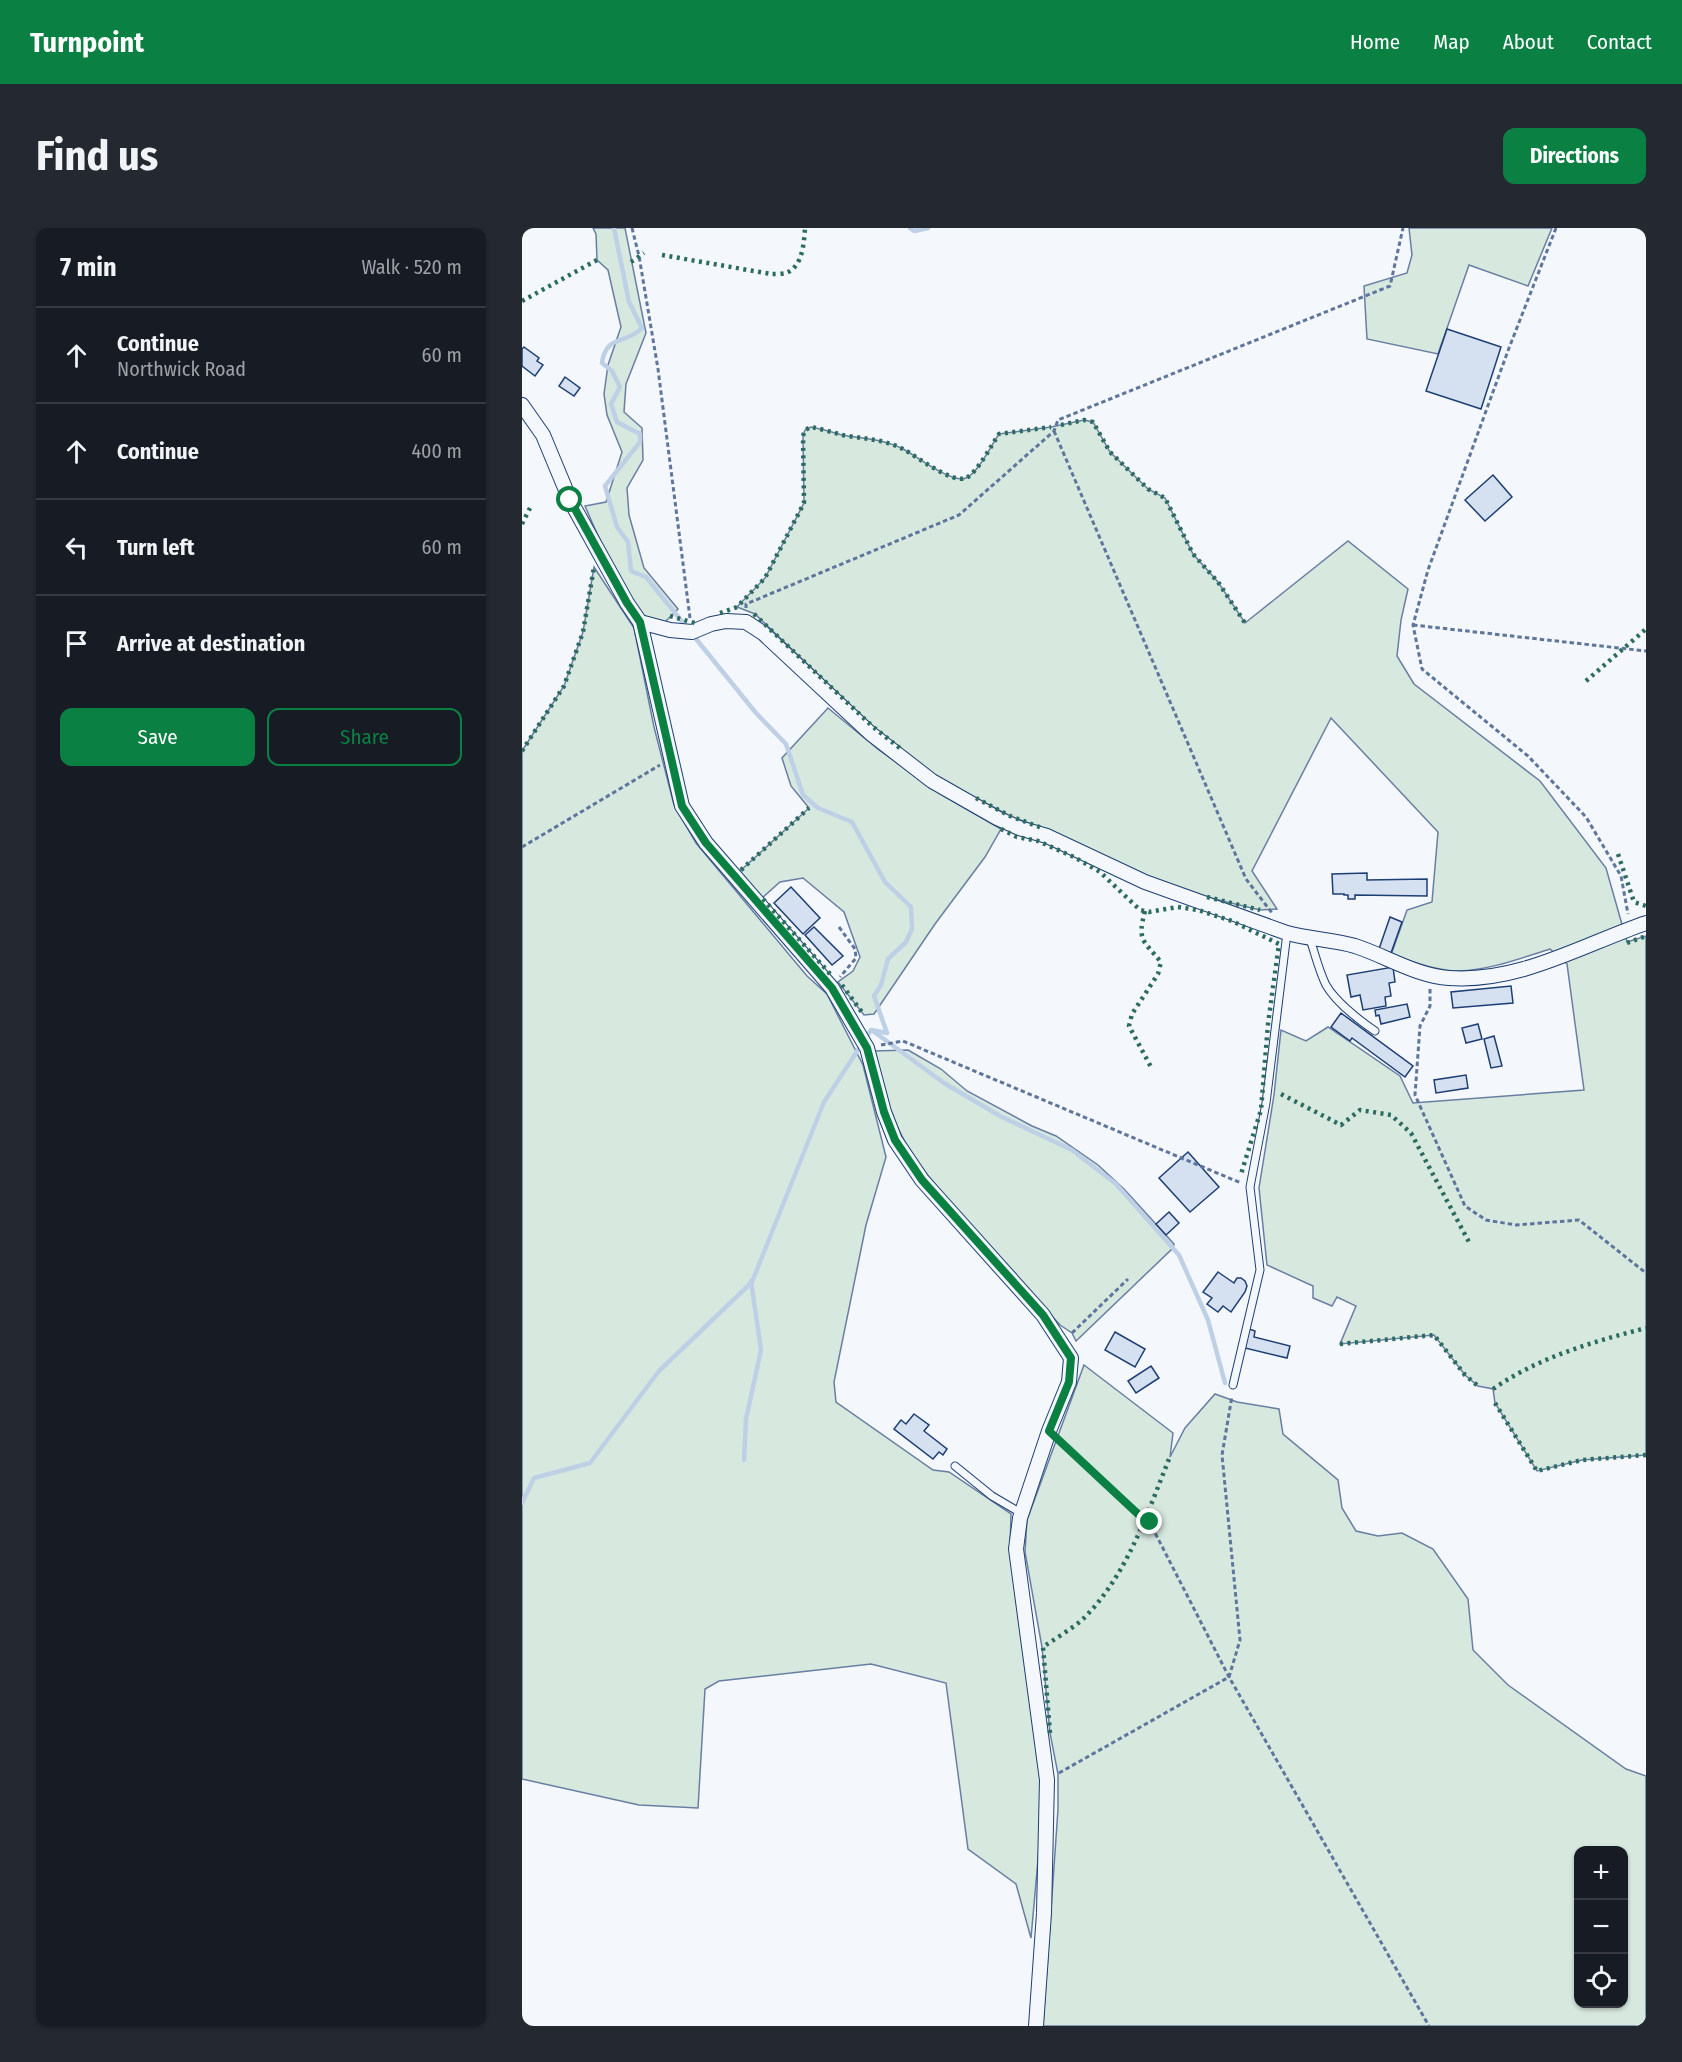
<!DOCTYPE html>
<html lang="en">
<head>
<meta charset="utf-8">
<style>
  :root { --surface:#171b24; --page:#242831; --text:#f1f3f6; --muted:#9ea1a6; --line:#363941; --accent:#0b8043 }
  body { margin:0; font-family:"Fira Sans Condensed",sans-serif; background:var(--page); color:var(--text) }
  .controls { position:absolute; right:18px; bottom:18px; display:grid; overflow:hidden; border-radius:12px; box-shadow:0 2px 4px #0004 }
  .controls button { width:54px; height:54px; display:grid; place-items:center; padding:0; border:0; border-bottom:2px solid var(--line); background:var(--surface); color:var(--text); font:30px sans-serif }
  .stop { position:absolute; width:18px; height:18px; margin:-14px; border:4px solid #0b8043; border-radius:50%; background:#fff }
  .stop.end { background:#0b8043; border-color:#fff; box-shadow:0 2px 6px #0008 }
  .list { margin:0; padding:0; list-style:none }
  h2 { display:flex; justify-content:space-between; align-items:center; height:78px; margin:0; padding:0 24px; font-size:26px }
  h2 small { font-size:20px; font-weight:400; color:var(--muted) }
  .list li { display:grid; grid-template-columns:39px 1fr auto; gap:18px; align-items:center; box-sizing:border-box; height:96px; padding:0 24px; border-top:2px solid var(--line) }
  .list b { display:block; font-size:22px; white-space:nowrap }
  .list p { margin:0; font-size:20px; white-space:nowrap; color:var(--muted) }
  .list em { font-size:20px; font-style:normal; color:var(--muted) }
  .actions { display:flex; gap:12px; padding:18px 24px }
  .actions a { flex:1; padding:14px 0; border:2px solid var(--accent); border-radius:12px; text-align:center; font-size:21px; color:var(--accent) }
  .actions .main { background:var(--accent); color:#fff }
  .icon { flex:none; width:33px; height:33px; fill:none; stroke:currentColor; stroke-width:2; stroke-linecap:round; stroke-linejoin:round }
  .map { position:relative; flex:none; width:1124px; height:1798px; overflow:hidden; border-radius:12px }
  header { display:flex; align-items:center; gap:36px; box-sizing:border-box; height:84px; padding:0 30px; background:var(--accent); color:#fff }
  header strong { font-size:28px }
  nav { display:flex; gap:33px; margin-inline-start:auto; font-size:21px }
  .intro { display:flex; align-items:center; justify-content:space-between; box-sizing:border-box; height:144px; padding:0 36px }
  h1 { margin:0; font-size:42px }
  .button { padding:15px 27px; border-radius:12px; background:var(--accent); color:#fff; font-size:21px; font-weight:700 }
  main { display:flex; gap:36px; padding:0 36px }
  aside { flex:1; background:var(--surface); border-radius:12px; box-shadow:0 2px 4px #0004 }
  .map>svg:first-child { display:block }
  .green { fill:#d7e8df; stroke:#687fa3; stroke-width:1.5; fill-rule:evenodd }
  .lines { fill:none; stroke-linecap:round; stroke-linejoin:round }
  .stream { stroke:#bed0e5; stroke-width:4.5 }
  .building { fill:#d5e0f0; stroke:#1d3f73; stroke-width:1.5 }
  .lane-casing { stroke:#1d3f73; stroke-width:9 }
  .street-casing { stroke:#1d3f73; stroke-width:16 }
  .path { stroke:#5e769c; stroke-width:3; stroke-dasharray:4.5 3; stroke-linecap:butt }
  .lane { stroke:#f4f7fb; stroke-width:7 }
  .street { stroke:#f4f7fb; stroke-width:14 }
  .hedge { stroke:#2c6c60; stroke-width:4.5; stroke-dasharray:3 4.5; stroke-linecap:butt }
  .route { stroke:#0b8043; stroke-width:8 }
</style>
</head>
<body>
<header>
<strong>Turnpoint</strong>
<nav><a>Home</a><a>Map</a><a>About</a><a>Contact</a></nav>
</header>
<div class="intro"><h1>Find us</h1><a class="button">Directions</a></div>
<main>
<aside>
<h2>7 min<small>Walk · 520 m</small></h2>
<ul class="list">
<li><svg class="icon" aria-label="ahead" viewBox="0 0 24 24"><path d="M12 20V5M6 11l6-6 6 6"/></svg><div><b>Continue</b><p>Northwick Road</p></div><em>60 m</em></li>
<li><svg class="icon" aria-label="ahead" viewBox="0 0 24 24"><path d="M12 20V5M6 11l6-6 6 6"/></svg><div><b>Continue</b></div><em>400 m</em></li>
<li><svg class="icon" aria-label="left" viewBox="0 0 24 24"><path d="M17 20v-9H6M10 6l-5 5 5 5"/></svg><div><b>Turn left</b></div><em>60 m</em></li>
<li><svg class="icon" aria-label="arrive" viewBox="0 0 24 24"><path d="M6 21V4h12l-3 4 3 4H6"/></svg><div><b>Arrive at destination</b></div></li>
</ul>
<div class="actions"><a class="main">Save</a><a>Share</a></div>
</aside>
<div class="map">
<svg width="1124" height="1798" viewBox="0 0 1124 1798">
  <rect width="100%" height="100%" fill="#f4f7fb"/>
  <g class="green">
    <path d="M71,0H103L124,105L104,156L102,184L120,200L121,232L105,260L107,287L122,340L156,381L142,395C136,393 128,392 124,389C106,379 72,299 63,278L84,274L100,224L85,187L82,166L86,137L99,99L86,42L75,32L74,6Z"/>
    <path d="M887,0H1030L1006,58L947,37L916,126L845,111L842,58L885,45L890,27Z"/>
    <path d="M562,192L571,194L588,224L626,261L643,270L671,326L696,354L723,395L826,313L886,361L879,392L875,428L892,456L1018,553L1084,640L1105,714L1124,708V1227L1060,1232L1015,1243L973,1175L971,1161L956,1158L943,1147L912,1107L818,1116L834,1078L815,1069L810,1078L791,1070V1058L745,1037L737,960L752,867L759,802L784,813L806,799L878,848L891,875L1062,862L1045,736L1028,721C999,730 968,742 937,743C915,743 890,733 869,727L885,682L910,674L916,604L809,490L730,643L755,681L738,682L684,669L629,650L520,600L488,588L444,565L411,547L350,498L233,386L215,379L243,350L282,275L281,208L283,202L289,199C299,201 310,204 320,207C342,211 363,211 383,222C395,229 431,256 444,250C456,245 470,216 477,206L529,199Z"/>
    <path d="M72,339L112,400L132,499L152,577L174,615L285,748L305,766L341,837L364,929L344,997L312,1154L314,1174L411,1242L427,1244L489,1286L488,1323L519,1543L517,1621L509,1710L494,1656L446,1621L424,1455L349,1436L197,1453L183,1461L176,1580L117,1577L0,1551V523L42,458L61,404Z"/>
    <path d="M306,480L357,522L422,568L479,601L463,629L413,696L352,786L342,787L316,754L331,743L338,729L322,684L281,650L258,654L240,670L217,644L287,580L269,558L260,530Z"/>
    <path d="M386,822L419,841L445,863L510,898L534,908L576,937L602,961L652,1016L651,1020L554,1113L550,1105L538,1097L438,987L391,929L369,887L352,823Z"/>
    <path d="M562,1137L651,1205L648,1229L663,1200L693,1166L715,1174L757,1181L761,1206L816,1252L820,1280L834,1303L856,1308L880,1305L911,1321L946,1371L951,1422L986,1457L1104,1541L1124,1548V1798H521L536,1581V1546L528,1505L520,1419L503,1324L505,1292ZM1056,1622H1102V1776H1056Z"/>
  </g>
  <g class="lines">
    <g class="stream">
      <path d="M388,0L392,3L406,0"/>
      <path d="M351,803L422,855L478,888L550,922L594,956L657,1027L686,1092L703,1155"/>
      <path d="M222,1232L224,1191L239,1122L229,1053"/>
      <path d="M0,1275L12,1250L68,1235L137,1143L230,1054L302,874L349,802L365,805L352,768L359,757L366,731L384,714L390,701L389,679L363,654L330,594L296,580L281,567L264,516L234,485L124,349L109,343L106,314L95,299L83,258L118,214V206L95,194L89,176L98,159L90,143L80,135C84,106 104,117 120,100L107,74L92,0"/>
    </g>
  </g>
  <g class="building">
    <path d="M925,101L979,119L959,181L904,163Z"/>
    <path d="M2,119L17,130L15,133L21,137L13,148L0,138V121Z"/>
    <path d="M43,149L58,160L52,168L37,158Z"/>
    <path d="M971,247L990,269L963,293L943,272Z"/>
    <path d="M845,645V652L905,651V668L833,667V671H826V667H822V666H811L810,646Z"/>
    <path d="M269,659L298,690L281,706L252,675Z"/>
    <path d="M868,689L880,694L869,725L857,721Z"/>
    <path d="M292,699L321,728L310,737L283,707Z"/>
    <path d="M871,739L873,754L867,755L869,768L863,769L864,778L841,782L838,767L829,769L825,747Z"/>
    <path d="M989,758L991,775L931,780L929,764Z"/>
    <path d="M885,776L888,789L859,796L857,787L854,788L853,782Z"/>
    <path d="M819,785L891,838L883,849L830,810L828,813L809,799Z"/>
    <path d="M956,796L960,811L944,815L940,800Z"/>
    <path d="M972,808L980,838L969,840L962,811Z"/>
    <path d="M944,847L946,860L914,865L912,852Z"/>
    <path d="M666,924L697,959L668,984L637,950Z"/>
    <path d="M647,984L657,995L644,1007L634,996Z"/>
    <path d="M696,1044L712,1055L715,1050H719L723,1053L725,1058L723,1064L709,1084L701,1078L696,1084L685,1076L690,1070L681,1064Z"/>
    <path d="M727,1101L733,1103L732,1109L768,1118L765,1130L723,1120Z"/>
    <path d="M593,1104L623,1121L613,1139L583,1122Z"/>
    <path d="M629,1138L637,1150L614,1165L606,1153Z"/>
    <path d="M392,1186L407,1197L402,1203L425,1221L421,1227L417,1224L411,1231L372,1201L379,1192L384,1196Z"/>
  </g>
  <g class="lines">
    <defs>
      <g id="lane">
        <path d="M788,711C793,726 797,743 804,757C813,773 837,792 853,803"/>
        <path d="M711,1157L738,1042L728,959L744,875L765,705"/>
        <path d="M433,1238L470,1268L499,1285"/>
      </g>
      <g id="street">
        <path d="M0,177L21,207L48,272L105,375L118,394L160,578L184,615L310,760L345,820L362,884L373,912L400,952L521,1087L549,1130L547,1154L527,1203L498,1290L494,1321L525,1552L522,1685L514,1798"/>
        <path d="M118,394L148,402L170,404L189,396L204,393L224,394L241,405L348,505L410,553L475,590L497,600L525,608L623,654L765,705C787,711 812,712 833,718C864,728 895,748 927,750C997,755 1060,717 1124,695"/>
      </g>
    </defs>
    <use href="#lane" class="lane-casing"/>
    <use href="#street" class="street-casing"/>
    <g class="path">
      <path d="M110,0L117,28L136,141L168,390"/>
      <path d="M1034,0L987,120L906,342L891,397L900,441L1006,528L1064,589L1099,648L1106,686"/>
      <path d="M532,203L724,651L750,685"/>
      <path d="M224,380V376L437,287L532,203L536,192L868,58L881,0"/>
      <path d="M891,397L1124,423"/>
      <path d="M0,619L138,537"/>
      <path d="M317,699L333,721L334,730L318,749"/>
      <path d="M908,761V778L898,798L893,867L943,978L964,992L994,997L1057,992L1124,1045"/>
      <path d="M359,817L381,813L719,955"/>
      <path d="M550,1105L606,1051"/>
      <path d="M537,1212L617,1287L628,1295L707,1449L907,1798"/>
      <path d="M537,1545L707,1449L718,1412L700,1227L710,1168"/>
    </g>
    <use href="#lane" class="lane"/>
    <use href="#street" class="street"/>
    <g class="hedge">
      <path d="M140,27L249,46C253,46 260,46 264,45C281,39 282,14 283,0"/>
      <path d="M109,34L122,25"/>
      <path d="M0,73L75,32"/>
      <path d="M539,197L562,192L571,194L588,224L626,261L643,270L671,326L696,354L723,395"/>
      <path d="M0,296L9,278"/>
      <path d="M198,385L215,379L243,350L282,275L281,208L283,202L289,199C299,201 310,204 320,207C342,211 363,211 383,222C395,229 431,256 444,250C455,245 470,216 477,206L529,199"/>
      <path d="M232,386L350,498L379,521"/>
      <path d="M148,388L173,395"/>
      <path d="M1064,453L1124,401"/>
      <path d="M0,523L42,458L61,404L72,339"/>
      <path d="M454,570L488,588L520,600"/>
      <path d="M479,601L495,609L516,613L552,629L578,644L618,682L627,684L656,679L676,682L710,693L757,716L746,796L739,882L719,946"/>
      <path d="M1096,626L1112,674L1124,678"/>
      <path d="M219,642L287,580"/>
      <path d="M685,669L738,682"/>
      <path d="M241,671L309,747"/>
      <path d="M623,683C615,713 621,712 639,734L636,746L610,786L607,798L629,839"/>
      <path d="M1105,715L1124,708"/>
      <path d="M320,757L342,787"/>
      <path d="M759,866L819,897L838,882L869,887L889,905L948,1016"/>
      <path d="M818,1116L912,1107L943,1147L956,1158"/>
      <path d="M971,1161C1017,1129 1070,1114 1124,1100"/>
      <path d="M973,1175L1015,1243L1060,1232L1124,1227"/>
      <path d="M528,1505L521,1419C534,1410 550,1401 562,1390C605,1347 625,1286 647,1231"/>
    </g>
  </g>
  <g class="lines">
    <path class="route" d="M48,272L105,375L118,394L160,578L184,615L310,760L345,820L362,884L373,912L400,952L521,1087L549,1130L547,1154L527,1203L617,1287L628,1294"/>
  </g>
</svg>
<div class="controls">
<button>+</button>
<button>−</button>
<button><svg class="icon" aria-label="locate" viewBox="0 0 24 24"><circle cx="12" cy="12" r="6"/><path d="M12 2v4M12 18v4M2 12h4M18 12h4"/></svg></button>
</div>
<div class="stop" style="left:48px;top:272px"></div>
<div class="stop end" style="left:628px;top:1294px"></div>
</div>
</main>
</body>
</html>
